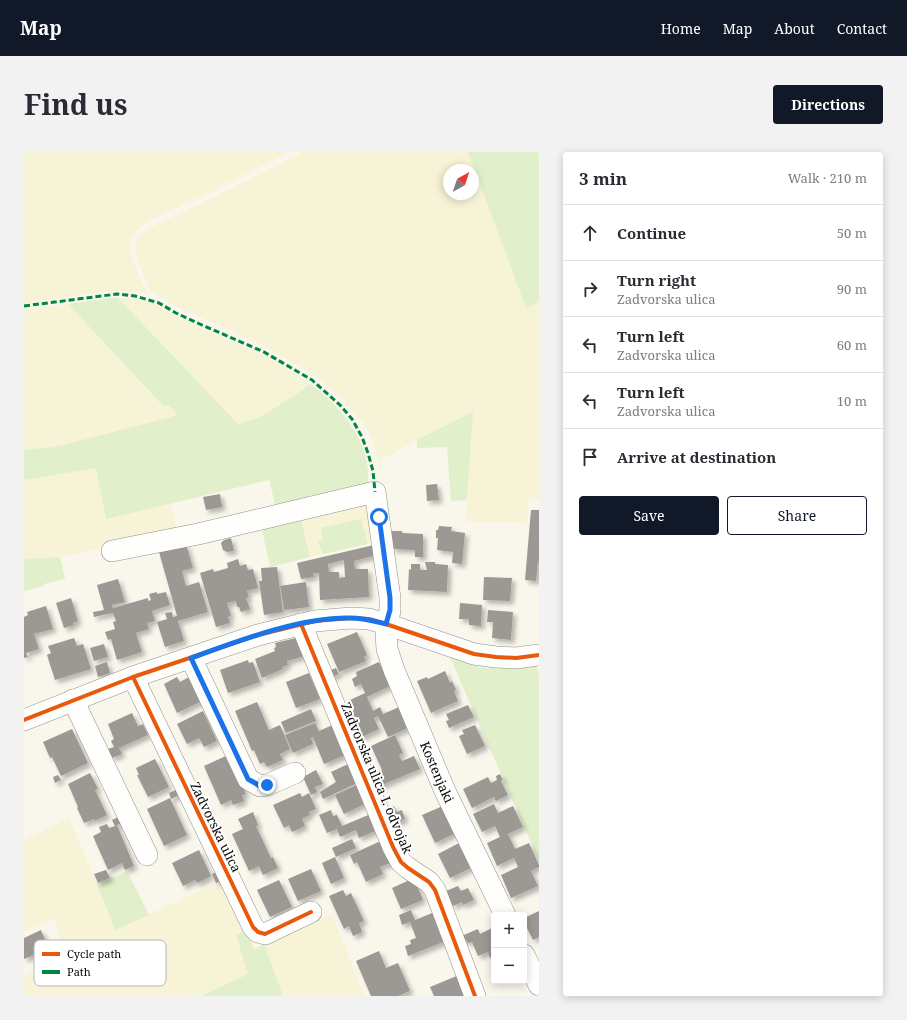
<!DOCTYPE html>
<html lang="en">
<head>
<meta charset="utf-8">
<style>
  :root { --surface:#fff; --page:#f2f2f3; --text:#2b2b33; --muted:#7c7c81; --line:#e1e1e2; --accent:#111827 }
  body { margin:0; font-family:"Noto Serif",serif; background:var(--page); color:var(--text) }
  .controls { position:absolute; right:12px; bottom:12px; display:grid; overflow:hidden; border-radius:4px; box-shadow:0 2px 10px #0003 }
  .controls button { width:36px; height:36px; display:grid; place-items:center; padding:0; border:0; border-bottom:1px solid var(--line); background:var(--surface); color:var(--text); font:20px sans-serif }
  .compass { position:absolute; left:419px; top:12px; width:36px; height:36px; border-radius:50%; background:var(--surface); box-shadow:0 2px 10px #0003; rotate:40deg }
  .stop { position:absolute; width:12px; height:12px; margin:-9px; border:3px solid #1a73e8; border-radius:50%; background:#fff }
  .stop.end { background:#1a73e8; border-color:#fff; box-shadow:0 1px 4px #0008 }
  .list { margin:0; padding:0; list-style:none }
  h2 { display:flex; justify-content:space-between; align-items:center; height:52px; margin:0; padding:0 16px; font-size:17px }
  h2 small { font-size:13px; font-weight:400; color:var(--muted) }
  .list li { display:grid; grid-template-columns:26px 1fr auto; gap:12px; align-items:center; box-sizing:border-box; height:56px; padding:0 16px; border-top:1px solid var(--line) }
  .list b { display:block; font-size:15px; white-space:nowrap }
  .list p { margin:0; font-size:13px; white-space:nowrap; color:var(--muted) }
  .list em { font-size:13px; font-style:normal; color:var(--muted) }
  .actions { display:flex; gap:8px; padding:12px 16px }
  .actions a { flex:1; padding:9px 0; border:1px solid var(--accent); border-radius:4px; text-align:center; font-size:14px; color:var(--accent) }
  .actions .main { background:var(--accent); color:#fff }
  .icon { flex:none; width:22px; height:22px; fill:none; stroke:currentColor; stroke-width:2; stroke-linecap:round; stroke-linejoin:round }
  .map { position:relative; flex:none; width:515px; height:844px; overflow:hidden; border-radius:4px }
  header { display:flex; align-items:center; gap:24px; box-sizing:border-box; height:56px; padding:0 20px; background:var(--accent); color:#fff }
  header strong { font-size:19px }
  nav { display:flex; gap:22px; margin-inline-start:auto; font-size:14px }
  .intro { display:flex; align-items:center; justify-content:space-between; box-sizing:border-box; height:96px; padding:0 24px }
  h1 { margin:0; font-size:28px }
  .button { padding:10px 18px; border-radius:4px; background:var(--accent); color:#fff; font-size:14px; font-weight:700 }
  main { display:flex; gap:24px; padding:0 24px }
  aside { flex:1; background:var(--surface); border-radius:4px; box-shadow:0 2px 10px #0003 }
  .map>svg:first-child { display:block }
  .farmland { fill:#f7f3d7; fill-rule:evenodd }
  .green { fill:#e1efca }
  .building { fill:#9c9893; fill-rule:evenodd; filter:url(#shadow) }
  .lines { fill:none; stroke-linecap:round; stroke-linejoin:round }
  .minor-casing { stroke:#92908c; stroke-width:22 }
  .minor { stroke:#fefefc; stroke-width:21 }
  .quiet { stroke:#00873e; stroke-width:3; stroke-dasharray:6 3; stroke-linecap:butt }
  .cycleway-casing { stroke:#fff; stroke-width:6 }
  .cycleway { stroke:#e8590c; stroke-width:4 }
  .route { stroke:#1a73e8; stroke-width:5 }
  .labels { text-anchor:middle; dominant-baseline:central; stroke-width:4; stroke-linejoin:round; paint-order:stroke }
  .street-label { font-size:13px; fill:#0a0a0a; stroke:#fff }
  .key { fill:#fff; stroke:#b6b6b6; stroke-width:1 }
  .key-label { font-size:11px; fill:#0a0a0a }
</style>
</head>
<body>
<header>
<strong>Map</strong>
<nav><a>Home</a><a>Map</a><a>About</a><a>Contact</a></nav>
</header>
<div class="intro"><h1>Find us</h1><a class="button">Directions</a></div>
<main>
<div class="map">
<svg width="515" height="844" viewBox="0 0 515 844">
  <defs>
    <filter id="shadow"><feDropShadow dx="3.5" dy="3.5" stdDeviation="2" flood-color="#0004"/></filter>
  </defs>
  <rect width="100%" height="100%" fill="#f9f6ec"/>
  <g class="farmland">
    <path d="M0,0H266L179,44L124,69L116,75L107,86L106,93L107,103L112,117L123,141L111,139H85L0,151Z"/>
    <path d="M278,0H444L502,155L515,150V348L505,347L503,371L442,369L449,260L393,288L354,310L350,291L343,276L320,248L293,225L236,192L154,155L127,140L115,112L111,98L112,88L119,79L182,49ZM425,18H449V42H425Z"/>
    <path d="M93,145L116,148L128,151L147,162L181,178L236,201L261,215L286,232L270,244L236,265L214,272Z"/>
    <path d="M44,152L139,255L145,252L154,263L35,294L0,298V158Z"/>
    <path d="M72,316L82,367L146,351L154,382L36,405L0,407V328Z"/>
    <path d="M342,348L351,390L344,392L337,367L297,376L299,387L294,389L299,402L286,405L276,364Z"/>
    <path d="M45,666L73,732L91,778L200,728L222,778L212,783L225,822L180,842V844H0V824L42,804L30,767L0,780V688Z"/>
    <path d="M308,762L340,844H259L240,792Z"/>
  </g>
  <g class="green">
    <path d="M444,0H515V150L502,156Z"/>
    <path d="M93,145L214,272L236,265L270,244L286,232C317,254 348,291 344,332L253,359L245,328L82,367L72,316L0,328V298L35,294L154,263L145,253L140,255L44,152Z"/>
    <path d="M449,260L443,348L427,349L423,295L393,296V288Z"/>
    <path d="M276,364L286,405L246,415L237,373Z"/>
    <path d="M337,367L344,392L299,402L294,389L299,387L297,376Z"/>
    <path d="M36,405L41,427L20,432V434L0,439V407Z"/>
    <path d="M425,503L446,512L462,516L512,513L515,521V709Z"/>
    <path d="M103,719L125,763L91,778L73,732Z"/>
    <path d="M222,778L230,797L240,792L259,844H180L179,843L224,822L212,783Z"/>
  </g>
  <g class="building">
    <path d="M413,332L415,348L403,349L402,333Z"/>
    <path d="M196,342L198,355L182,358L179,345Z"/>
    <path d="M507,358H515V410L514,409L512,429L501,428Z"/>
    <path d="M415,374L428,375L427,379L441,381L438,412L428,411L429,400L413,398L414,386H412V378H414Z"/>
    <path d="M366,379H378V381L399,382V405H391V398L368,397Z"/>
    <path d="M207,386L210,399L203,400L199,398L197,391L200,388Z"/>
    <path d="M162,392L169,416L158,419L162,434L175,430L184,460L154,469L160,489L141,495L133,470L143,467L141,461L148,460L149,465L153,464L135,400Z"/>
    <path d="M350,393L353,403L330,409L331,417H344L345,445L296,448L295,421H289L290,425L277,427L273,411ZM320,408L321,425L315,426V420H305L304,412Z"/>
    <path d="M214,407L216,414L222,412L224,418L229,417L234,436L223,439L225,445L222,446L226,457L217,460L215,455H213L212,449L203,451L207,464L204,465L206,471L192,475L176,421L189,417L190,420L204,416L203,411Z"/>
    <path d="M401,410H411V412L424,413L423,440L384,438L385,417L387,418V412H396V418H403Z"/>
    <path d="M253,415L259,460L240,463L235,429H238L237,416Z"/>
    <path d="M460,425L488,426L486,449L459,448Z"/>
    <path d="M94,427L101,450L88,453L89,456L124,446V449L127,448L125,442L133,440V442L142,440L146,453L128,459L131,469L123,471L125,477L112,481L118,500L93,508L87,487L84,488L81,480L91,477L89,470L92,469L89,461L70,465L69,460L80,458L73,433Z"/>
    <path d="M282,430L285,455L260,458L256,434Z"/>
    <path d="M47,446L54,469L49,471L50,473L40,476L32,451Z"/>
    <path d="M436,451L458,453L457,474L445,473V467H435Z"/>
    <path d="M22,454L29,477L10,482L15,497L2,501L4,505L0,506V465L4,463L3,460Z"/>
    <path d="M464,458L489,460L487,488L468,486L469,470H463Z"/>
    <path d="M333,480L343,503L340,505L342,509L315,520L303,492Z"/>
    <path d="M276,485L281,504L263,509L264,513L258,515L259,517L238,526L231,507L251,499L250,496L252,495L251,491Z"/>
    <path d="M50,486L53,494L59,492L67,517L31,528L23,503L27,501L24,494Z"/>
    <path d="M80,492L84,505L70,509L66,496Z"/>
    <path d="M224,508L225,511L229,510L236,530L204,541L196,518Z"/>
    <path d="M83,510L86,521L74,525L71,514Z"/>
    <path d="M355,510L366,534L343,545L349,559L356,555L359,562L375,555L384,576L364,585L354,564L350,566L355,577L336,586L324,561L330,558L326,548L341,541L337,532L331,535L328,527L333,524L332,520Z"/>
    <path d="M312,516L315,522L305,526L302,520Z"/>
    <path d="M421,519L426,531L428,529L432,538L430,539L434,549L407,561L393,529L403,525L404,527Z"/>
    <path d="M285,521L296,547L272,556L262,530Z"/>
    <path d="M167,524L178,549L153,561L140,532L153,525L156,530Z"/>
    <path d="M233,550L245,578L256,573L266,597L256,602L259,608L243,615L240,610L236,612L230,598L228,599L211,559Z"/>
    <path d="M444,553L450,565L425,576L422,569L425,568L422,562Z"/>
    <path d="M287,557L292,569L262,581L257,570Z"/>
    <path d="M179,559L193,589L180,595L175,586L163,592L153,572Z"/>
    <path d="M108,561L114,574L119,572L124,583L95,596L98,602L88,606L84,597L90,595L87,589L90,587L84,572Z"/>
    <path d="M291,571L295,579L313,571L326,601L300,612L289,585L287,586L289,592L269,601L261,583Z"/>
    <path d="M451,573L461,594L443,602L435,584L440,582L438,578Z"/>
    <path d="M48,577L64,611L37,624L28,605L26,606L19,590Z"/>
    <path d="M371,583L379,601L375,603L378,609L390,604L396,617L351,636L346,623L358,618L347,594Z"/>
    <path d="M204,603L222,642L218,643L220,649L209,653L207,648L197,653L180,614Z"/>
    <path d="M131,607L145,635L124,645L113,623H115L112,616Z"/>
    <path d="M324,612L333,631L299,647L296,640L312,630L307,620Z"/>
    <path d="M292,618L299,632L291,635L293,640L287,643L279,625Z"/>
    <path d="M66,621L74,637L71,638L83,663L71,669L70,667L60,671L53,656L54,655L44,632Z"/>
    <path d="M476,622L479,628L477,629L484,643L472,649L470,645L448,656L439,637L464,625L467,631L473,628L472,624Z"/>
    <path d="M34,623L37,628L31,631L29,625Z"/>
    <path d="M335,632L343,651L320,662L311,643Z"/>
    <path d="M156,636L159,641L147,647L145,641Z"/>
    <path d="M276,641L278,645L285,641L292,657L285,660L286,663L278,667L281,674L268,680L265,673L260,676L249,653Z"/>
    <path d="M146,646L163,683L140,694L123,657Z"/>
    <path d="M470,652L474,661L489,654L499,675L484,682L491,697L505,691L515,713V715L507,719L514,734L487,746L477,723L494,715L490,706L473,714L463,691L476,685L471,674L458,680L449,662Z"/>
    <path d="M421,653L434,680L411,691L398,663Z"/>
    <path d="M370,654L373,660L378,658L381,667L368,673L361,658Z"/>
    <path d="M307,658L309,664L313,663L318,674L349,661L356,677L335,686L332,678L316,685L313,677L303,681L295,663Z"/>
    <path d="M229,660L234,673L232,674L247,706L249,705L254,716L239,723L235,714L225,719L208,682L219,677L214,667Z"/>
    <path d="M98,663L101,670L93,673L110,714L101,718L98,711L84,718L69,684L77,680L75,675L83,672L85,676L91,674L88,668Z"/>
    <path d="M328,687L332,696L312,705L308,696Z"/>
    <path d="M361,687L371,709L356,715L359,722L342,730L333,710L330,712L326,703Z"/>
    <path d="M437,690L449,715L426,726L414,702Z"/>
    <path d="M175,698L187,724L173,731L171,728L159,734L148,711Z"/>
    <path d="M311,705L320,726L307,732L298,711Z"/>
    <path d="M287,717L297,739L274,749L264,727Z"/>
    <path d="M82,718L86,726L74,731L70,722Z"/>
    <path d="M194,719L198,728L192,731L188,722Z"/>
    <path d="M390,726L399,748L377,757L368,736Z"/>
    <path d="M255,728L268,755L246,765L233,738Z"/>
    <path d="M434,734L437,739L444,736L450,748L439,753L438,750L429,754L422,739Z"/>
    <path d="M319,738L322,744L327,741L340,769L335,771L338,780L329,784L325,774L320,777L305,744Z"/>
    <path d="M387,758L391,768L413,759L424,788L384,804L381,794L387,792L386,788L392,786L386,770L378,773L375,763Z"/>
    <path d="M515,759V785L509,788L500,770V766Z"/>
    <path d="M470,775V804L466,806L464,800L454,804L448,790L444,791L442,788L437,790L435,785L454,777L456,782Z"/>
    <path d="M17,778L25,797L0,807V786Z"/>
    <path d="M355,799L362,816L374,811L386,839L374,844H347L332,809Z"/>
    <path d="M435,823L443,844H410L406,835Z"/>
  </g>
  <g class="lines">
    <defs>
      <g id="minor">
        <path id="s1" d="M88,399L174,382L351,340L366,446V458L362,481L363,497L370,518L421,639L481,763"/>
        <path d="M277,472L369,695L377,710L384,716L405,730L411,738L451,844"/>
        <path d="M167,506L224,627L236,634L243,633L271,621"/>
        <path d="M109,525L229,775L234,780L241,782L287,760"/>
        <path d="M49,548L123,703"/>
        <path d="M0,568L109,525L234,483L291,469L327,466L345,467L362,472L450,502L472,505L492,506L515,503"/>
        <path d="M500,803L515,833"/>
      </g>
    </defs>
    <use href="#minor" class="minor-casing"/>
    <use href="#minor" class="minor"/>
    <path class="quiet" d="M0,154L93,142L111,144L135,151L152,161L178,173L240,200L288,228L316,253L328,267L338,285L344,301L349,319L351,340"/>
    <defs>
      <g id="cycleway">
        <path d="M277,472L369,695L377,710L384,716L405,730L411,738L451,844"/>
        <path d="M109,525L229,775L234,780L241,782L287,760"/>
        <path d="M0,568L109,525L234,483L291,469L327,466L345,467L362,472L450,502L472,505L492,506L515,503"/>
      </g>
    </defs>
    <use href="#cycleway" class="cycleway-casing"/>
    <use href="#cycleway" class="cycleway"/>
  </g>
  <g class="lines">
    <path class="route" d="M243,633L236,634L224,627L167,506C214,489 276,465 326,466C339,466 350,469 362,472L366,458V446L355,365"/>
  </g>
  <g class="labels">
    <g class="street-label">
      <text stroke="none"><textPath href="#s1" startOffset="561">Kostenjaki</textPath></text>
      <text transform="translate(353 626) rotate(67)">Zadvorska ulica I. odvojak</text>
      <text transform="translate(192 675) rotate(64)">Zadvorska ulica</text>
    </g>
  </g>
  <rect x="10" y="788" width="132" height="46" rx="6" class="key"/>
  <rect x="18" y="800" width="18" height="4" fill="#e8590c"/>
  <rect x="18" y="818" width="18" height="4" fill="#00873e"/>
  <g class="key-label">
    <text x="43" y="806">Cycle path</text>
    <text x="43" y="824">Path</text>
  </g>
</svg>
<div class="controls">
<button>+</button>
<button>−</button>
</div>
<svg class="compass" viewBox="-18 -18 36 36"><path d="M0-13l5 13h-10z" fill="#e53935"/><path d="M0 13l5-13h-10z" fill="#7c7c81"/></svg>
<div class="stop" style="left:355px;top:365px"></div>
<div class="stop end" style="left:243px;top:633px"></div>
</div>
<aside>
<h2>3 min<small>Walk · 210 m</small></h2>
<ul class="list">
<li><svg class="icon" aria-label="ahead" viewBox="0 0 24 24"><path d="M12 20V5M6 11l6-6 6 6"/></svg><div><b>Continue</b></div><em>50 m</em></li>
<li><svg class="icon" aria-label="right" viewBox="0 0 24 24"><path d="M7 20v-9h11M14 6l5 5-5 5"/></svg><div><b>Turn right</b><p>Zadvorska ulica</p></div><em>90 m</em></li>
<li><svg class="icon" aria-label="left" viewBox="0 0 24 24"><path d="M17 20v-9H6M10 6l-5 5 5 5"/></svg><div><b>Turn left</b><p>Zadvorska ulica</p></div><em>60 m</em></li>
<li><svg class="icon" aria-label="left" viewBox="0 0 24 24"><path d="M17 20v-9H6M10 6l-5 5 5 5"/></svg><div><b>Turn left</b><p>Zadvorska ulica</p></div><em>10 m</em></li>
<li><svg class="icon" aria-label="arrive" viewBox="0 0 24 24"><path d="M6 21V4h12l-3 4 3 4H6"/></svg><div><b>Arrive at destination</b></div></li>
</ul>
<div class="actions"><a class="main">Save</a><a>Share</a></div>
</aside>
</main>
</body>
</html>
